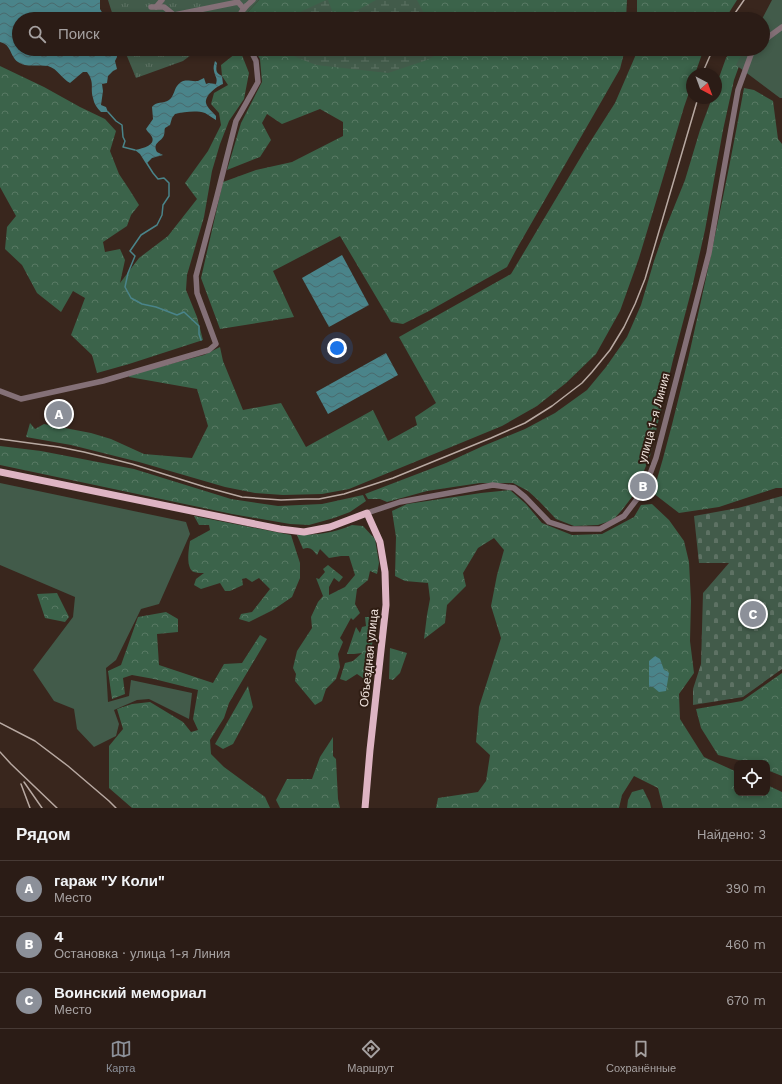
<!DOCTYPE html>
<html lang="ru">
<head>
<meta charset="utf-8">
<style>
  :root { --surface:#2b1c16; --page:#33251f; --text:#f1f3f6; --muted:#a6a1a1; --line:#473a35; --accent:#8c9099 }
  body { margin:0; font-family:"Work Sans",sans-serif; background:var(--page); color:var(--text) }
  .controls { position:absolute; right:12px; bottom:12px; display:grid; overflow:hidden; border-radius:8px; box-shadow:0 2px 6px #0003 }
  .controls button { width:36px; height:36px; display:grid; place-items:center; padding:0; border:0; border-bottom:1px solid var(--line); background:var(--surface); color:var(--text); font:20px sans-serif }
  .compass { position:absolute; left:686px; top:68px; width:36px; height:36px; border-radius:50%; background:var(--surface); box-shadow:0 2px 6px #0003; rotate:139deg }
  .you { position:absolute; left:337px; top:348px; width:14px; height:14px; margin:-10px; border:3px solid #fff; border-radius:50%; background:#1a73e8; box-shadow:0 0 0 6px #1a73e833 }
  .badge { display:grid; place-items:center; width:26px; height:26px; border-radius:50%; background:var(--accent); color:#fff; font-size:13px; font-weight:700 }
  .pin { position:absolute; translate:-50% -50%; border:2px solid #fff; box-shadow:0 1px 4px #0006 }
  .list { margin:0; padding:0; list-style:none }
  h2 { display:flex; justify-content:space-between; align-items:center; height:52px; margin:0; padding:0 16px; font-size:17px }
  h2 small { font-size:13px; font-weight:400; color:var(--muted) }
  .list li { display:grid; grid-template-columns:26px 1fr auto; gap:12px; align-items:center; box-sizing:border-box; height:56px; padding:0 16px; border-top:1px solid var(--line) }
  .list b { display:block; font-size:15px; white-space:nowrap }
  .list p { margin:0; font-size:13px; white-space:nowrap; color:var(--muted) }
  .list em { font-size:13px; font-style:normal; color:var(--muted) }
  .icon { flex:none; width:22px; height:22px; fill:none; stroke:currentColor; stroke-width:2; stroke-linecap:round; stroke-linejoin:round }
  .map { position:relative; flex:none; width:782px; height:808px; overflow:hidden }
  .search { position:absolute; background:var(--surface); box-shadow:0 2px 6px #0003; left:12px; right:12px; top:12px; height:44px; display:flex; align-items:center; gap:10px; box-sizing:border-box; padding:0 14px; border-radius:22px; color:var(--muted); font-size:15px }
  .sheet { height:220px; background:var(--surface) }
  nav { display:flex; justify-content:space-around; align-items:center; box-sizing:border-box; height:56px; border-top:1px solid var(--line); background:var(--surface); font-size:11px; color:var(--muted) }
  nav a { display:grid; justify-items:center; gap:2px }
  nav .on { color:var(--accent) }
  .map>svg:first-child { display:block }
  .grass { fill:url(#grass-tufts) }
  .forest { fill:url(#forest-crowns) }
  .wetland { fill:url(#wetland-marsh) }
  .cemetery { fill:url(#cemetery-stones) }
  .green { fill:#425b4a }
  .water { fill:url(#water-waves) }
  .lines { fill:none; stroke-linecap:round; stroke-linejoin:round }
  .stream { stroke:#4a848a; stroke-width:1.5 }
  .minor { stroke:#847077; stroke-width:5.5 }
  .major { stroke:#deb4c3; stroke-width:7 }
  .rail { stroke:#b8a9a2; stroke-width:1.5 }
  .labels { text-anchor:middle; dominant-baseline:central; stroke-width:4; stroke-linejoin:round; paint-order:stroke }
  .street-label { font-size:12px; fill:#f0e3dd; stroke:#2f1d13 }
</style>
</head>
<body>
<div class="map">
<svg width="782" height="808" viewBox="0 0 782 808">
  <defs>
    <pattern id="grass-tufts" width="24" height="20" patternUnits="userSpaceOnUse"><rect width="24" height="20" fill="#425b4a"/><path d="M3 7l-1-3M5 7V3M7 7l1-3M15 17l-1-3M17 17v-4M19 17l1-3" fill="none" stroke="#5e7264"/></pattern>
    <pattern id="forest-crowns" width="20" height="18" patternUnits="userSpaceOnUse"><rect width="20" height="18" fill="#3b634a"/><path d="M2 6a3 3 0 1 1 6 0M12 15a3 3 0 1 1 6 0" fill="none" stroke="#587964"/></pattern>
    <pattern id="wetland-marsh" width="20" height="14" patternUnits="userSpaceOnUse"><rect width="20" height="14" fill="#425b4a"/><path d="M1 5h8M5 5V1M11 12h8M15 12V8" fill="none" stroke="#5e7264"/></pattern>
    <pattern id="cemetery-stones" width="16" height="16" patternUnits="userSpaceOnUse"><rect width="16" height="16" fill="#425b4a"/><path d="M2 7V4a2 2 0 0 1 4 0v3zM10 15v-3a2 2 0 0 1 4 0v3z" fill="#5e7264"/></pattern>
    <pattern id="water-waves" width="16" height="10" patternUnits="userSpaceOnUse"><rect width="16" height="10" fill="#4a848a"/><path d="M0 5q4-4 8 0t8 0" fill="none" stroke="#496a6d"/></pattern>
  </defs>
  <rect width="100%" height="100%" fill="#39261d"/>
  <g class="grass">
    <path d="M108,0H259L246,14L239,19H114Z"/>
    <path d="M124,49H199L183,61L136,78Z"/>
  </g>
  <g class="forest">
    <path d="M259,0H627L626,19H250L246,14Z"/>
    <path d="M637,0H737L725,19H637Z"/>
    <path d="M254,49H625L620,69L516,250L507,267L429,311L403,324L391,322L340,236L273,271L294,317L220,329L201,278L223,182L256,170L292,162L343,136V122L320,109L282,124L267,114L262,123L271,140L260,157L227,170L241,123L262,82L260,59Z"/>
    <path d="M637,49H705L702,54L695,74H692V84L684,107L655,205L639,258L620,311L596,354L566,383L537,406L502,426L349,489L322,494L283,495L255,493L225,487L139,462L71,445L26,437L30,423L35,429L44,424L91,433L111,439L144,454L192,458L208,426L197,389L129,377V375L204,355L220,347L223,361L243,410L281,403L306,447L373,410L388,441L417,425L415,417L436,403L399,337L511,274L585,150L615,103L637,52Z"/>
    <path d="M732,49H739L742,58L734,80L723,130L705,230L692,288L673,360L650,456L635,493L622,510L613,520L598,525L574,526L556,519L538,500L528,491L513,483H480L427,491L387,502L380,499H368L365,494L446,463L483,446L525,429L555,413L587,390L606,367L627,337L641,305L654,261L664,232L685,180L700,130L712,98H716V86L726,58Z"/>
    <path d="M240,50L249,73L244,99L229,121L220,144L212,171L204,217L187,275L186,290L197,317L203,340L129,364L97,373L92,355L71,335L85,298L73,291L61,312L37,293L22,265L5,249L7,227L16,216L0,187V66L44,87L80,107L105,119L116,131L110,151L119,174L129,189L139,205L131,215L127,226L103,242L105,252L120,249L125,260L120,283L139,258L168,236L197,199L185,183L208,151L221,125L219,113L211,104L214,93L228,85L222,76L221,65Z"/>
    <path d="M744,88L754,90L773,101L778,139L782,144V488H776L719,507L679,513L653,493C667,447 678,401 689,355C709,266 728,177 744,88Z"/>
    <path d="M0,446L41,451L134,469L231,499L278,506L322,504L363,495L366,501L350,512L334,518L309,525L290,524L232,514L0,465Z"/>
    <path d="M510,490L526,504L542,523L572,535L602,534L634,517L641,505L652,504L669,520L684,541L689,562L691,601L690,641L694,673L679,694L680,719L704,757L737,772V793H767V785L782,792V808H663L658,788L634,776L622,795L619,808H436L438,798L478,792L486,781L490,755L476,742L479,707L501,638L491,606L497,575L504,550L494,538L478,548L463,573L466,586L447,605L445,623L424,639L427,615L430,599L428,583L405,581L395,576L396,537L392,511L407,504L481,493Z"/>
    <path d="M194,516L291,535L300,563V578L292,597L273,610L249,622L239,619L241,614L252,612L270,589L259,578L252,582L246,578L242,579L243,585L230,591H225L220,583L201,589L194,585L196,579L204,573C201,573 197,573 194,572C185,568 189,548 190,541L210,530L209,525H199Z"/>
    <path d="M352,525L363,526L375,539L379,563L377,574L370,571L368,580L357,589L355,604L360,613L353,620L351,618L340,638L343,642L338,654L340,667L336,679L326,689L322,701L315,705L295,681L296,674L293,668L297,651L312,628L311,617L318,602L323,596L316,578L319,579L325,572L323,569L328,565L343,577L339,582L334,578L329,587V595L345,587L355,575L349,556H341L329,558L320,549L317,555C313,550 310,546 303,549L297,535C318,535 333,533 352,525Z"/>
    <path d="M57,593L69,617L65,622L45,618L37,594Z"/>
    <path d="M166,612L178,619V632L157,634L159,665L213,683L224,664L242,663L260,635L267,639L229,703L224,718L210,740L211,754L224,767L265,797L270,808H132L109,788V746L123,729L117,709L132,704L150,702L183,722L191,732L198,730L193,719L198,690L154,679L132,675L123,678L125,694L112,699L108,671L121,665L138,617Z"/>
    <path d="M365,617H371L374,633L366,680L357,674L346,681L340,679L345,663L353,661L362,653L354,654H347L356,627L360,633L362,627L366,626Z"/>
    <path d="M390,648L407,653L400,673L393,680L389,679Z"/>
    <path d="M782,673V776L767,770V763H750L718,755L701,728L696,709L742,701Z"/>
    <path d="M248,686L253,707L233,744L223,749L215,744Z"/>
    <path d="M333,737V756L336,759L338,799L340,808H280L276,800L287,779H312L320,757Z"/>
    <path d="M643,789L650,803L651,808H627L628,800L632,792Z"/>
  </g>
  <g class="wetland">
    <path d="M326,0H328L334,16L356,11L376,0H417L427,19H285Z"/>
    <path d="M282,49H446L447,50L424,61L388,73L316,65L283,52Z"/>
  </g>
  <path class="cemetery" d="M782,496V669L743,697L693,705V689L701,664L703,593L729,563H699L694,516L738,508Z"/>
  <g class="green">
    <path d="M772,0H782V98H780L736,65L745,49H763V19H762Z"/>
    <path d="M0,483L186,522L190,534L159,604L141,609L116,660L106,668L108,702L129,696L131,680L192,693L189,719L149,699L137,700L114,710L119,724L116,736L94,747L77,729L74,709L54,701L33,670L73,617L75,597L0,565Z"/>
  </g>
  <g class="water">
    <path d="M0,0H100V9L106,19H19V49H116L117,57L115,61L117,69L113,71L108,76L107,83L102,84L103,91L101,105L106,107L108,112H101C97,108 94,104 93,98C90,87 95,83 87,72H83L70,83C62,79 58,69 48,66C39,64 26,68 18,62C13,59 11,51 8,47C6,44 3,43 0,42Z"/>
    <path d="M215,61L217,63C216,69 215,73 222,76L223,84C216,87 205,95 206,103C207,108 213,112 216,116V120C212,118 209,115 205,113C196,110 184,112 175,114L172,118L170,125L165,128C164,130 165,133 164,135C162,142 152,142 157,152L163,155L152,158L147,163L145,162L140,154L135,150C140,149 156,146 152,137C151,134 147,132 146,129L153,119L152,107C156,101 163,104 169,100C174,96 174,90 177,86C184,77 189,82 198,81C200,80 202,79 204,78L206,84L209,83L216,84C218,78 215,77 214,71C213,68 214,64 215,61Z"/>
    <path d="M342,255L369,305L329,327L302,278Z"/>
    <path d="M386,353L398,375L328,414L316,392Z"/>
    <path d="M655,656L660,659L664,670L667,671L669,673L666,691L659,692L653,687H649V661Z"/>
  </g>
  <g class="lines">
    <g class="stream">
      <path d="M108,112L116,121L122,125L123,137L125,141L123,147L135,150"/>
      <path d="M146,162L153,173L158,179L164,178L169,183V196L163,205L162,215L157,225L141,235L130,251L135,256L128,273L125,287L131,298L142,304L156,307L177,315L184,312L199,326V334L201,340"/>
    </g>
    <g class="minor">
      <path d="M151,7H164L174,15L238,2L244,9"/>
      <path d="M156,7L162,0"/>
      <path d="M239,19C240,11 247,5 253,0"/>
      <path d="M763,41L782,27"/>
      <path d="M0,391L21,399L103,381L209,350L216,344L197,293L196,276L217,196L236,121L258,82L256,61L250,49"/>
      <path d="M367,513L400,502L493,485L514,488L525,497L549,522L571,529H600L624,516L644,490L656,458L709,253L738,90L753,49"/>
    </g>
    <path class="major" d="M0,472L280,529L304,532L330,527L367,513L380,542L385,572L386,605L370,750L365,808"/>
    <g class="rail">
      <path d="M731,19L744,0"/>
      <path d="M702,74L713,49"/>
      <path d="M0,439L59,447L84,452L132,464L205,487L242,497L281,500L306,499H319L344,494L393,478L491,438L525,423L552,406L582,383L592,372L610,350L624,327L635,304L645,279L698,98"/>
      <path d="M0,723L35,741L68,766L109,801L116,808"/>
      <path d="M0,752L11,764L57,808"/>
      <path d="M24,782L42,808"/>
      <path d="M21,784L30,808"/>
    </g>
  </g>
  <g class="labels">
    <g class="street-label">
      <text transform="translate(654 418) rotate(-75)">улица 1-я Линия</text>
      <text transform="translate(369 658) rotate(-84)">Объездная улица</text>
    </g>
  </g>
</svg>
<div class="controls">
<button><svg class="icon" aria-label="locate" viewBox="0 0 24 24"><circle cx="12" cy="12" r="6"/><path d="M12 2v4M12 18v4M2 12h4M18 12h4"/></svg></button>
</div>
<svg class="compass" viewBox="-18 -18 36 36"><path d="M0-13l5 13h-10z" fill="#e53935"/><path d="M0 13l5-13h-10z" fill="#a6a1a1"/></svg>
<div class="you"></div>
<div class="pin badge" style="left:59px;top:414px">A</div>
<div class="pin badge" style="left:643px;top:486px">B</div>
<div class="pin badge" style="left:753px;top:614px">C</div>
<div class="search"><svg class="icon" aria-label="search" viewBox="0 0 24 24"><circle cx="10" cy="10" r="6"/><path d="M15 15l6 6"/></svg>Поиск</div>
</div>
<section class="sheet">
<h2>Рядом<small>Найдено: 3</small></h2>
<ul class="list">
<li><span class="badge">A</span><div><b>гараж &quot;У Коли&quot;</b><p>Место</p></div><em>390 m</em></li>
<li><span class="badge">B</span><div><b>4</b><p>Остановка · улица 1-я Линия</p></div><em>460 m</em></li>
<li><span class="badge">C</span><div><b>Воинский мемориал</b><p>Место</p></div><em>670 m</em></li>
</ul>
</section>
<nav>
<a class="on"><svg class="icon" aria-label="map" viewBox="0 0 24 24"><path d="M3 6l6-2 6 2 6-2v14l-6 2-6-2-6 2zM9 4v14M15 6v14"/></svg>Карта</a>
<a><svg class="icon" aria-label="directions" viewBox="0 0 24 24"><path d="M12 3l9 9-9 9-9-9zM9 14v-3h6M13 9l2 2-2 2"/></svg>Маршрут</a>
<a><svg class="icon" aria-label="saved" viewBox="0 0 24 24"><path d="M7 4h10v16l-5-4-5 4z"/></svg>Сохранённые</a>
</nav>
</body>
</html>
